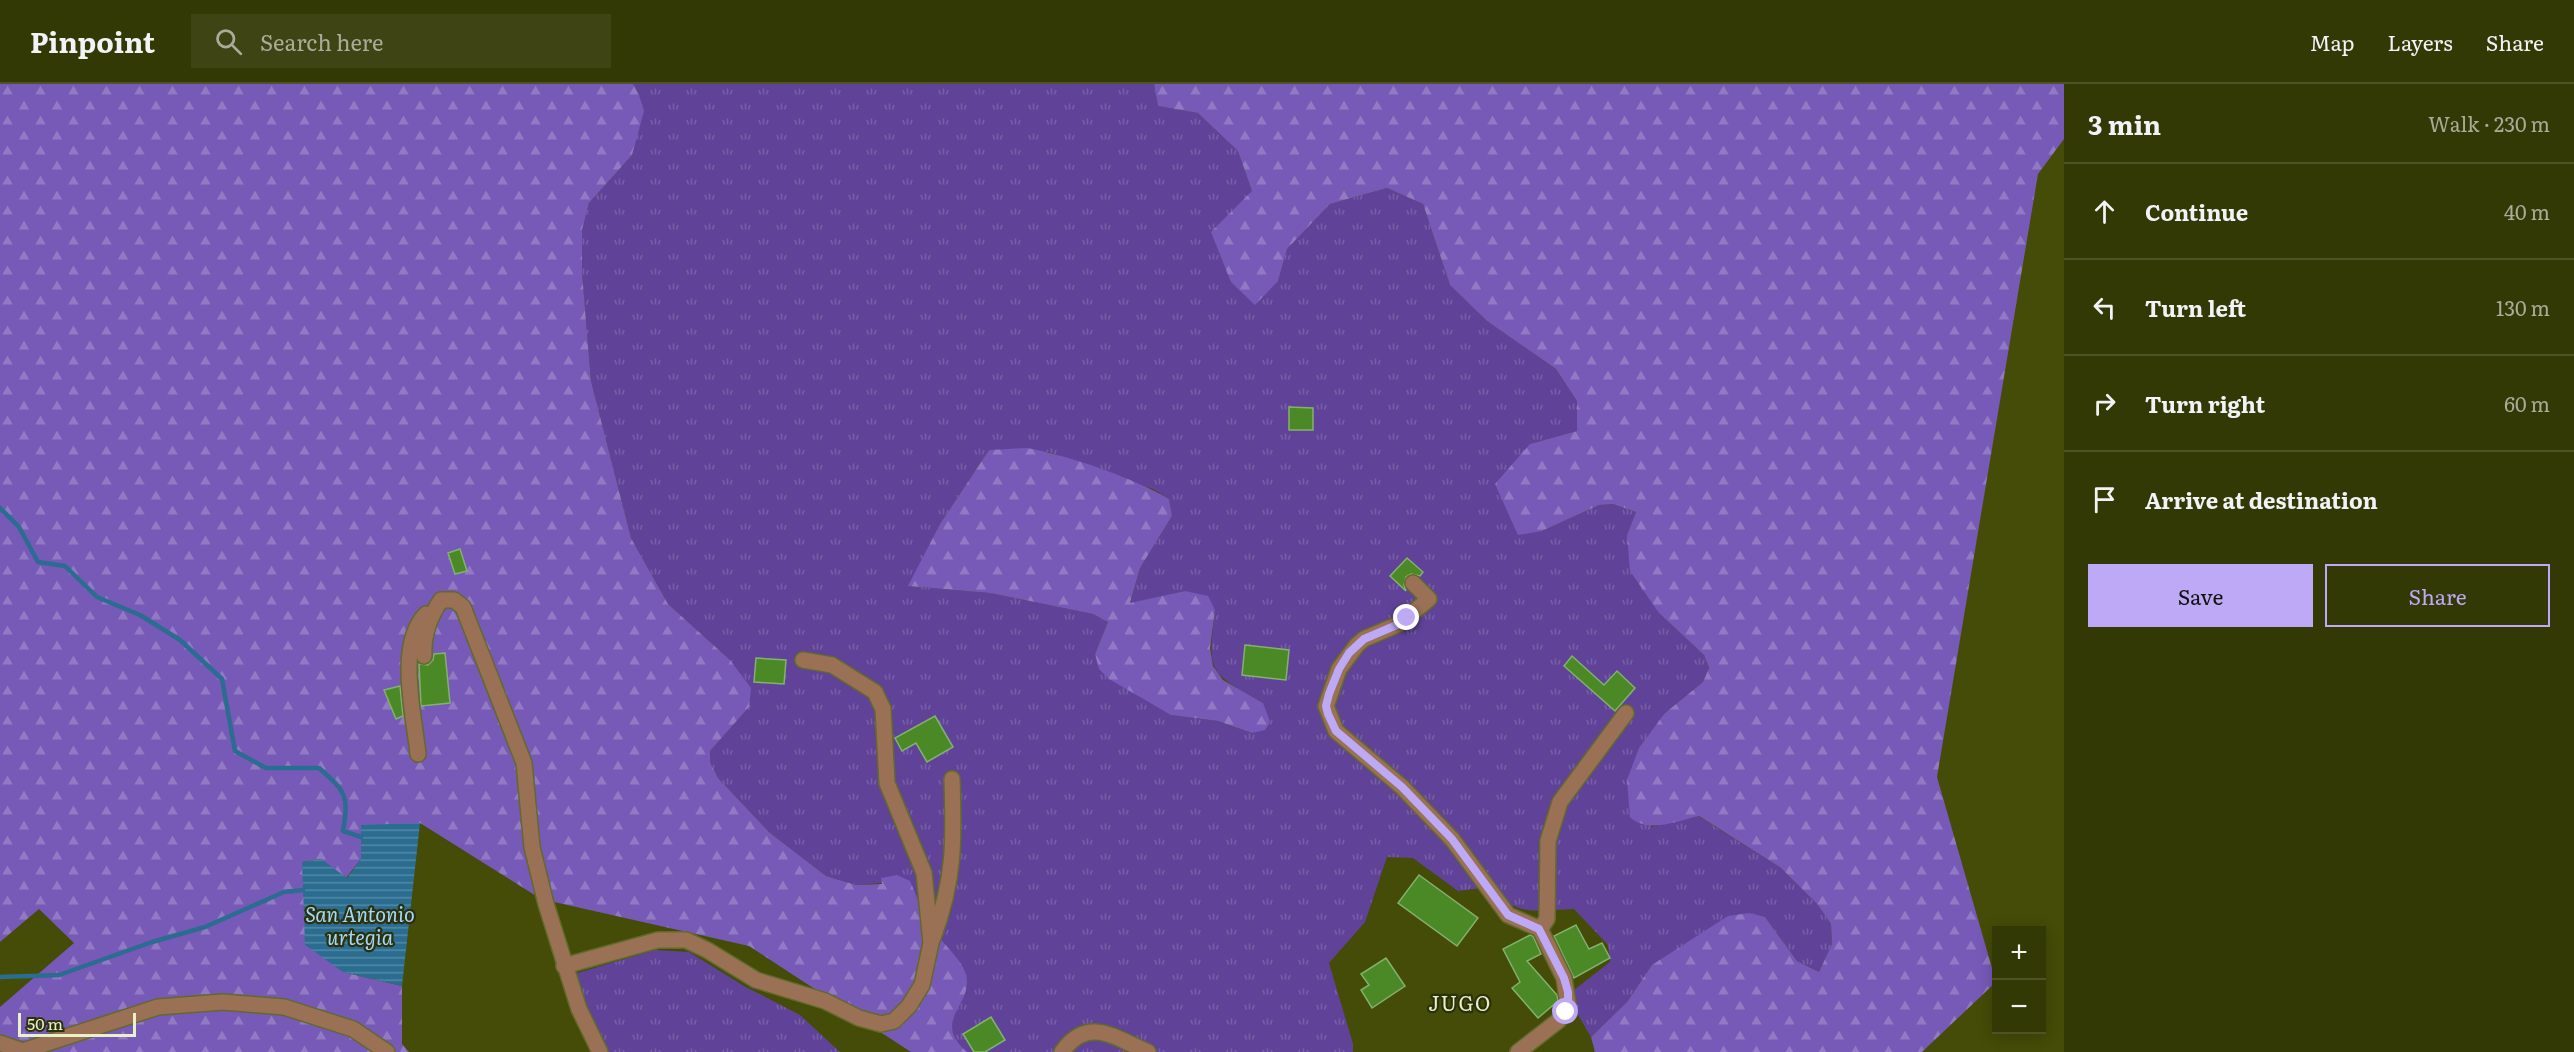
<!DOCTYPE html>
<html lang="en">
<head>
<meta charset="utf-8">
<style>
  :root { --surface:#333905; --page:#3e4413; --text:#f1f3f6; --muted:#a9ac9a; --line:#4e5327; --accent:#bda9f5 }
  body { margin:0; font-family:Literata,serif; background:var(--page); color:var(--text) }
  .controls { position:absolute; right:18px; bottom:18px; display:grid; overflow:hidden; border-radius:0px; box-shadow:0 3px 15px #0003 }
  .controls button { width:54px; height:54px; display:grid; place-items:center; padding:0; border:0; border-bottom:2px solid var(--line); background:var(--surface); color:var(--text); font:30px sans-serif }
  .scale { position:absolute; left:18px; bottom:15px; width:118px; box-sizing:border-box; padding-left:6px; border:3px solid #e9f1c8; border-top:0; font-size:16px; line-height:21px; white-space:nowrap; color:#e9f1c8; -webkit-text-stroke:4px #2b300d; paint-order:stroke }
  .stop { position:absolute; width:18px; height:18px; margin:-14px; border:4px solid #bda9f5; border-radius:50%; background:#fff }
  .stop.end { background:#bda9f5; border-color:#fff; box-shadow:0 2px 6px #0008 }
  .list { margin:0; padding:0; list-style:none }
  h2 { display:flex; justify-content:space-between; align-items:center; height:78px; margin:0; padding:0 24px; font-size:26px }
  h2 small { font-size:20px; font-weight:400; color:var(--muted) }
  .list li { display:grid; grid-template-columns:39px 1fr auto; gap:18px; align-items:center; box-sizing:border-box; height:96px; padding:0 24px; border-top:2px solid var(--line) }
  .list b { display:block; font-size:22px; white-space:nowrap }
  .list em { font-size:20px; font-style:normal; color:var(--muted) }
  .actions { display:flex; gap:12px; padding:18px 24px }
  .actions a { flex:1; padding:14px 0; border:2px solid var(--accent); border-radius:0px; text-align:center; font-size:21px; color:var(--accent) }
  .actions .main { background:var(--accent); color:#111 }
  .icon { flex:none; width:33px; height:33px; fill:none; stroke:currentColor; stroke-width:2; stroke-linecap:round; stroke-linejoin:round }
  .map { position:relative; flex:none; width:2064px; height:968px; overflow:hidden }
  header { display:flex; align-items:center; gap:36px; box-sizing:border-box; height:84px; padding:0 30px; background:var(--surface); border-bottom:2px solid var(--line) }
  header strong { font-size:28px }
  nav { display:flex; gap:33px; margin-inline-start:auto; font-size:21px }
  .search { width:420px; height:54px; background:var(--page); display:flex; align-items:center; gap:15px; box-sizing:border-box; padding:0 21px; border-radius:0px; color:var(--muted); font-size:22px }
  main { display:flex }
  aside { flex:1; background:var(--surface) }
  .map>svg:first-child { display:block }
  .grass { fill:url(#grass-tufts); fill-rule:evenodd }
  .forest { fill:url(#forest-firs) }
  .water { fill:url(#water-rules) }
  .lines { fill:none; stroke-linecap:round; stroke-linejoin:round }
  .stream { stroke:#2b6d91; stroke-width:4.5 }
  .building { fill:#4b8926; stroke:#83b16d; stroke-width:1.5 }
  .minor-casing { stroke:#626a2a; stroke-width:18 }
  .minor { stroke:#9a7155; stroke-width:15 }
  .route { stroke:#bda9f5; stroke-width:8 }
  .labels { text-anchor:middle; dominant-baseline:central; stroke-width:4.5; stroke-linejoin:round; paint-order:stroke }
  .water-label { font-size:20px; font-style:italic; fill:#a4d8f8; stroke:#2b300d }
  .neighbourhood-label { font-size:20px; letter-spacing:1.5px; fill:#e9f1c8; stroke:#2b300d }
</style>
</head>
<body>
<header>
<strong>Pinpoint</strong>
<div class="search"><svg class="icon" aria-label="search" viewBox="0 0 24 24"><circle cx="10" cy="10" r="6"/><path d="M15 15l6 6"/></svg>Search here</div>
<nav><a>Map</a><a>Layers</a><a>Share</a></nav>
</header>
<main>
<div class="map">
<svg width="2064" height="968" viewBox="0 0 2064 968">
  <defs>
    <pattern id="grass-tufts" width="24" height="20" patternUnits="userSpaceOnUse" patternTransform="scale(1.5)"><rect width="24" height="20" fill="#604399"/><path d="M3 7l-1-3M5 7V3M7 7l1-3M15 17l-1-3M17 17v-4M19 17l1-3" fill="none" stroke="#775fa6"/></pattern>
    <pattern id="forest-firs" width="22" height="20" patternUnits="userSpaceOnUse" patternTransform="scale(1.5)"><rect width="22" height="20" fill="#7759b8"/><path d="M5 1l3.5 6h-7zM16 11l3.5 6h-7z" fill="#9179c3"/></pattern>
    <pattern id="water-rules" width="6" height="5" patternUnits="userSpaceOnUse" patternTransform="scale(1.5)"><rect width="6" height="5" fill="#2b6d91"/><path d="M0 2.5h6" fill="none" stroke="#5489a4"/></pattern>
  </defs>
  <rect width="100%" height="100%" fill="#444c07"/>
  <g class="grass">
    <path d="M633,0H1154L1158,22L1198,29L1238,67L1252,107L1278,197L1287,165L1330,120L1387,104L1423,120L1450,201L1487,237L1556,285L1577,317V347L1530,360L1542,447L1599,421L1613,420L1636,428L1627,451L1659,529L1704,571L1709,585L1703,598L1665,629L1651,743L1698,732L1781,784L1818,821L1831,840L1832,860L1819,888L1797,877L1765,833L1652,881L1627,918L1591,953L1577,929L1574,906L1610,878L1608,861L1574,825C1536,826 1518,834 1490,803L1458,807L1413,774L1387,773L1365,838L1329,879L1353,960V968H966L953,954L951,939L967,902L881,795L882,799L856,801L826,792L770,749L718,694L710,678V667L749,623L730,576L668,520L631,454L591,297L582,188V146L589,119L632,71L639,11ZM989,366L1049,368L1153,405L1169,415L1172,432L1140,484L1130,520L1185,507L1215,527C1207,590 1209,588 1263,619L1252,649L1218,637L1171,631L1095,570L1108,538L1093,530L990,509L909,502L940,440Z"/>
    <path d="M655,866L689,868L744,902L800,931L840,968H606L571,891Z"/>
  </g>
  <g class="forest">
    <path d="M0,0H633L639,11L644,27L632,71L589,119L582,146V188L591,297L631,454L668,520L730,576L751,604L749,623L710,667V678L718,694L770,749L826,792L856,801L882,800L881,794L897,791L910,797C917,812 922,830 931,844C940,856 961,875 965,888C977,920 929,935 967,968H911L749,862L541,815L420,739L361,775L346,794L321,775L302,778L343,888L402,902V960L409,968H0V923L74,859L39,825L0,858Z"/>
    <path d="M1154,0H2064V55L2038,90L1937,693L1996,898L1922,968H1595L1591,953L1627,918L1652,881L1728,832L1749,829L1765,833L1797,877L1819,888L1832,860L1831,840L1818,821L1781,784L1699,732C1676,737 1648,750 1630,733L1627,696L1639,664L1665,629L1703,598L1709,584L1704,571L1659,529L1630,487L1627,451L1636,428L1613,420L1599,421L1542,447L1518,451L1495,400L1530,360L1577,347V317L1556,285L1487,237L1450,201L1423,120L1387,104L1330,120L1287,165L1278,197L1255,221L1231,198L1211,148L1252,107L1238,67L1198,29L1158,22Z"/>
    <path d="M1027,364C1067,371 1134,394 1169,415L1172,432L1140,484L1130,519L1185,507L1208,512L1215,526L1210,564L1213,582L1223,596L1263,619L1270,638L1265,646L1252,649L1218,637L1171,631L1109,595L1099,585L1095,570L1108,538L1093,530L990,509L908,502L940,440L989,366Z"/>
  </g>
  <path class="water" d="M420,739L402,902L343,888L305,861L302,778L321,775L347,794L361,775V741Z"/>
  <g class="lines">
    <g class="stream">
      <path d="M0,424L19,443L38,478L65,482L97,513L140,531L180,556L222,595L235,667L266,684H319C346,708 349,711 343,747L361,753"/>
      <path d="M0,893L59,891L152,858L205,843L284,808L303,806"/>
    </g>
  </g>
  <g class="building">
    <path d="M1289,323L1313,324V346H1289Z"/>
    <path d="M460,465L467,487L455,490L448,469Z"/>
    <path d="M1407,474L1423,488L1420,492L1411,490L1406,493L1404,501L1406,507L1390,492Z"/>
    <path d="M1245,561L1289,566L1286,596L1242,591Z"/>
    <path d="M445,569L450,619L421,622L419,580L428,581L433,576L434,570Z"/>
    <path d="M1572,572L1604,601L1617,587L1635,604L1615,627L1564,582Z"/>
    <path d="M756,574L786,576L784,600L754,598Z"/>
    <path d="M400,602L403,632L396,635L384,606Z"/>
    <path d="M935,632L953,663L927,678L916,659L902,667L895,654Z"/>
    <path d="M1419,791L1478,834L1457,862L1398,819Z"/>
    <path d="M1576,841L1589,865L1602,859L1610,874L1574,894L1554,852Z"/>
    <path d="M1530,851L1533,852L1541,870L1527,877L1557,911L1558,917L1538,934L1512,904L1520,898L1503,865Z"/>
    <path d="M1386,874L1405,902L1372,924L1361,906L1369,901L1361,890Z"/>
    <path d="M991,933L1005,956L985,968H974L963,950Z"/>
  </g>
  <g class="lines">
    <defs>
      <g id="minor">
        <path d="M1413,499L1429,515L1399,540L1364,555L1357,561L1339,585L1326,622L1336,647L1402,703L1452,755L1508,831L1540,845L1564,894L1568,920L1566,928L1558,937L1518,968"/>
        <path d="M424,572C423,551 430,532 441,516H454L463,523L524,679L532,763L546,820L579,925L600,968"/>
        <path d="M418,670C414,631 396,560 426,530"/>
        <path d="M1540,845L1547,835L1548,757L1560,718L1626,629"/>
        <path d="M933,854C955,794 954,757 952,695"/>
        <path d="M564,882L658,856H686L707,866L756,896L825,917L859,934L881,940L894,937L909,922L922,901L931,859L924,789L887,699L883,625L875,608L832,581L803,576"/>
        <path d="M0,959L23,967L158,923L223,918L284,923L353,945L387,968"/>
        <path d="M1062,968C1088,931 1115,954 1148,968"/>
      </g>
    </defs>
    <use href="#minor" class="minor-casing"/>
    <use href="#minor" class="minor"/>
  </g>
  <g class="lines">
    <path class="route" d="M1407,534L1399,540L1364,555L1349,569L1339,585L1329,610L1326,622L1328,630L1336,647L1402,703L1452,755L1508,831L1539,845L1564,894L1568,908V920L1566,928"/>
  </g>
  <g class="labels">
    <g class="water-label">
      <text x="360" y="829">San Antonio<tspan x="360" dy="23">urtegia</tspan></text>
    </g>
    <g class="neighbourhood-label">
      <text x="1460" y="918">JUGO</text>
    </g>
  </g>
</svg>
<div class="controls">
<button>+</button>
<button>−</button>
</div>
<div class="scale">50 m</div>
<div class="stop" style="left:1566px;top:928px"></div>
<div class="stop end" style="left:1407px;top:534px"></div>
</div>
<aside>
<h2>3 min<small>Walk · 230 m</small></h2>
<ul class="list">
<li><svg class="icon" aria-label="ahead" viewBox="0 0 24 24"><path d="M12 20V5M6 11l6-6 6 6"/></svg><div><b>Continue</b></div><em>40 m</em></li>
<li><svg class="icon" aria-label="left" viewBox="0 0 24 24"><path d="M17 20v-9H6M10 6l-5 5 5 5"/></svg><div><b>Turn left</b></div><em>130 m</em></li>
<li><svg class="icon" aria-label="right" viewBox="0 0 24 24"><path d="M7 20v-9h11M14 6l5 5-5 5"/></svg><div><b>Turn right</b></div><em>60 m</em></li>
<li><svg class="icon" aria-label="arrive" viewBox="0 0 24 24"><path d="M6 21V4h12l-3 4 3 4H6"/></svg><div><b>Arrive at destination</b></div></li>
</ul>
<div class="actions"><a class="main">Save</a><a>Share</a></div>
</aside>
</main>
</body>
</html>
